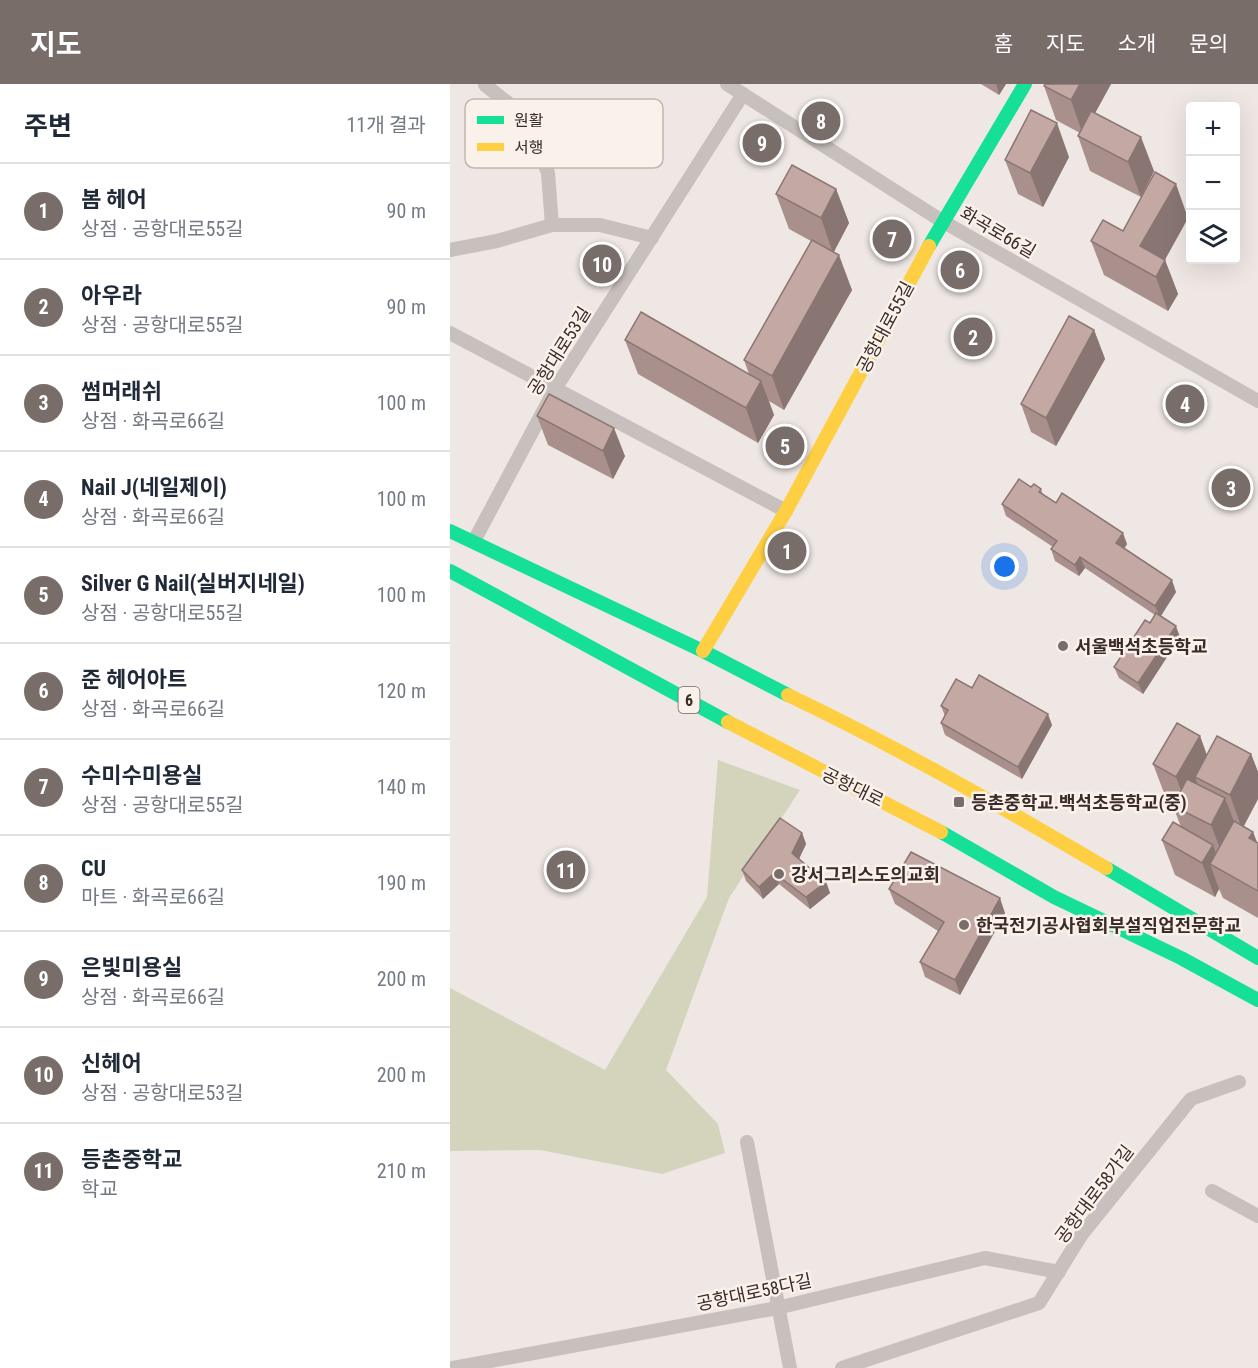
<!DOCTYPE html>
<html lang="ko">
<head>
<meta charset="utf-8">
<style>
  :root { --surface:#fff; --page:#f6f6f7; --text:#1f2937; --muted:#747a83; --line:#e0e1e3; --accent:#796d6a }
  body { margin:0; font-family:"Roboto Condensed","Noto Sans KR",sans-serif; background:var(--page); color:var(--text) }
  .controls { position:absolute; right:18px; top:18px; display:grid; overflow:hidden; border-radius:6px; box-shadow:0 6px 24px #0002 }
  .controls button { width:54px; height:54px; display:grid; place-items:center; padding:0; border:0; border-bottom:2px solid var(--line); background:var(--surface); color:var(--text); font:30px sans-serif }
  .you { position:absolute; left:555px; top:483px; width:21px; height:21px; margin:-15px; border:4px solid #fff; border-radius:50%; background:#1a73e8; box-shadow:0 0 0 9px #1a73e833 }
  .badge { display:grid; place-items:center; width:39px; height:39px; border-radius:50%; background:var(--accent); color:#fff; font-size:20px; font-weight:700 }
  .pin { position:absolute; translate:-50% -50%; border:3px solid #fff; box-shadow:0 2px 6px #0006 }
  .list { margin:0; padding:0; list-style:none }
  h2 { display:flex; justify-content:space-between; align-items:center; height:78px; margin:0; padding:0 24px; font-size:26px }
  h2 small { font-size:20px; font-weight:400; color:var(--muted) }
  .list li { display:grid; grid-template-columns:39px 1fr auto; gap:18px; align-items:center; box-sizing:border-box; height:96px; padding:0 24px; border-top:2px solid var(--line) }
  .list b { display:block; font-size:22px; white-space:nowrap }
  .list p { margin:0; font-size:20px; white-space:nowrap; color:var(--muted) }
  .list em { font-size:20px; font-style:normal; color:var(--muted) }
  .icon { flex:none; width:33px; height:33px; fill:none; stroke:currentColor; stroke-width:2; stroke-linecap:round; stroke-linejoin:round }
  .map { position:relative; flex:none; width:808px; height:1284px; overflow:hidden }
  header { display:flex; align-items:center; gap:36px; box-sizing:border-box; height:84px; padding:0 30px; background:var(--accent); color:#fff }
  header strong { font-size:28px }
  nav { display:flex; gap:33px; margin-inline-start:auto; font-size:21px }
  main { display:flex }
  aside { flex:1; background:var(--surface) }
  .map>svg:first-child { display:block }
  .green { fill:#d4d4bc }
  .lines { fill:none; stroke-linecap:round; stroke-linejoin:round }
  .street { stroke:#c8c0bc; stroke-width:14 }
  .fast { stroke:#16e098; stroke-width:14 }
  .slow { stroke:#ffcf43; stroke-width:14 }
  .wall { fill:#a9908d }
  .shaded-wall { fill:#897673 }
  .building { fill:#c4a8a4; stroke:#897673; stroke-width:1.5 }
  .poi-dot { fill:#796d6a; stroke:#fbf1eb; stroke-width:2 }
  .labels { text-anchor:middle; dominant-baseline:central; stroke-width:5; stroke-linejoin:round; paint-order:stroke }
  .shield { fill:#fbf1eb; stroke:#746763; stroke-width:1.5 }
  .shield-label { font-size:16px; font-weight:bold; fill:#3a2c29 }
  .street-label { font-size:18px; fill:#3a2c29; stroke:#fbf1eb }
  .poi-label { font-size:18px; font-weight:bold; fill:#3a2c29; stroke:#fbf1eb; text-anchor:start }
  .key { fill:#fbf1eb; stroke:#c1b6b1; stroke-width:1.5 }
  .key-label { font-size:16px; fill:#3a2c29 }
</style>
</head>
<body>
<header>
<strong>지도</strong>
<nav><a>홈</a><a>지도</a><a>소개</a><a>문의</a></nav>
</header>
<main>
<aside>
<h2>주변<small>11개 결과</small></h2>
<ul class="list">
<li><span class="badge">1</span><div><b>봄 헤어</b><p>상점 · 공항대로55길</p></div><em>90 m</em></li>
<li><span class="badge">2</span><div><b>아우라</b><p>상점 · 공항대로55길</p></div><em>90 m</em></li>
<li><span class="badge">3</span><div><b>썸머래쉬</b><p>상점 · 화곡로66길</p></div><em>100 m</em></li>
<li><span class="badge">4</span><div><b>Nail J(네일제이)</b><p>상점 · 화곡로66길</p></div><em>100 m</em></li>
<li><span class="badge">5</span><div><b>Silver G Nail(실버지네일)</b><p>상점 · 공항대로55길</p></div><em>100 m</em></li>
<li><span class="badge">6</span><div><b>준 헤어아트</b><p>상점 · 화곡로66길</p></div><em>120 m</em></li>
<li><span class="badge">7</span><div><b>수미수미용실</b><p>상점 · 공항대로55길</p></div><em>140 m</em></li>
<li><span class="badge">8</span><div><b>CU</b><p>마트 · 화곡로66길</p></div><em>190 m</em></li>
<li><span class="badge">9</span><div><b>은빛미용실</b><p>상점 · 화곡로66길</p></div><em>200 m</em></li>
<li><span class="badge">10</span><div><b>신헤어</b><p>상점 · 공항대로53길</p></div><em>200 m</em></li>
<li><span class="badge">11</span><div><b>등촌중학교</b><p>학교</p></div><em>210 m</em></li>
</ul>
</aside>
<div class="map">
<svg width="808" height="1284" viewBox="0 0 808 1284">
  <rect width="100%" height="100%" fill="#efe7e3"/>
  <path class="green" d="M268,676L350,706L279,814L216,986L268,1040L275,1069L212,1090L90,1066L0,1067V904L155,986L257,813Z"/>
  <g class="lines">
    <g class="street">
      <path d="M277,0L492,137L808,317"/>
      <path d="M35,1L76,33L98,89L102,141"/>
      <path d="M0,166L47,157L102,141H150L202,154"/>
      <path d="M0,249L336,427"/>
      <path d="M24,457L105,305L293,10"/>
      <path d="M297,1058L340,1284"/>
      <path d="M762,1107L808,1132"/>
      <path d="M3,1284L327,1224L535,1174L609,1188"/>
      <path d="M392,1284L589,1219L632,1150L741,1015L789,998"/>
    </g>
    <g class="fast">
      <path d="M479,162L575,0"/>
      <path d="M0,447L253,567L338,611"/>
      <path d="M0,487L278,638"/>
      <path d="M491,748L604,813L731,874L808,916"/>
      <path d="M656,784L808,874"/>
    </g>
    <g class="slow">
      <path d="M253,567L336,427L479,162"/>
      <path d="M338,611C447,663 552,723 656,784"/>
      <path d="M278,638L491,748"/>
    </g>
  </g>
  <g class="wall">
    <path d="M531,0H556L549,11Z"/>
    <path d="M661,0L645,29L704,87L691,113L640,87L628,52L630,49L606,36L594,2Z"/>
    <path d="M619,73L593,123L568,110L555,76Z"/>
    <path d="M386,105L399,139L384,168L402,206L334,326L319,317L324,331L308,359L188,290L175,256L299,290L294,276L361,157L339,145L326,110Z"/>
    <path d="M738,134L715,176L728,210L718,227L654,191L641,157L673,147Z"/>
    <path d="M644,246L655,275L606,362L581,348L571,320Z"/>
    <path d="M87,332L175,372L163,395L98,361Z"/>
    <path d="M581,403L591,405L593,411L606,419L677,460L674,465L726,508L711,532L730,553L693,610L669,594L664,583L700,539L705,531L635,484L629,492L605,477L601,465L603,463L556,432L552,420Z"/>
    <path d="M522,604L602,641L572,695L495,651L491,639L495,632L491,622Z"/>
    <path d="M750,652L757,671L801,670L808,688V715L794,742L803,748L807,758L808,759V834L773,814L769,805L765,813L725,791L712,756L731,743L723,722L725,719L716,714L703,680Z"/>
    <path d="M352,749L356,760L349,775L376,798L380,809L360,825L329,800L313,815L296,797L292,786Z"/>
    <path d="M439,805L555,829L510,911L475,893L470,878L488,847L445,820Z"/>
  </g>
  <g class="shaded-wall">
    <path d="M546,0H556L549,11Z"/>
    <path d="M630,0H661L633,51L621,16Z"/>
    <path d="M607,39L619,73L593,123L580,89Z"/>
    <path d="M691,53L704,87L691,113L678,78Z"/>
    <path d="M726,100L738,134L705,193L690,162Z"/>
    <path d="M386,105L399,139L383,169L371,134Z"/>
    <path d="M389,171L402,206L334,326L322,292Z"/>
    <path d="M715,176L728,210L718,227L706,193Z"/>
    <path d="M644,246L655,275L606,362L596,334Z"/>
    <path d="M311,297L324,331L308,359L296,324Z"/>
    <path d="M164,344L175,372L163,395L153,367Z"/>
    <path d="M673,449L677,460L670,471L666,459Z"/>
    <path d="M630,473L635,484L629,492L625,481Z"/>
    <path d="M722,496L726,508L710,533L705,522Z"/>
    <path d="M726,542L730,553L693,610L688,599Z"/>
    <path d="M598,630L602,641L572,695L568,683Z"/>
    <path d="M750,652L762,686L745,693L750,707L739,727L726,693Z"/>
    <path d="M801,670L808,688V715L792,745L780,711Z"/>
    <path d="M775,714L788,748L774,775L761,741Z"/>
    <path d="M803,748L808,762L799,754Z"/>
    <path d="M352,749L356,760L346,781L342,769Z"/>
    <path d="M763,761L772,787L760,780L769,805L765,813L752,779Z"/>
    <path d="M324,789L329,800L313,815L309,803Z"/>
    <path d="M376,798L380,809L360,825L356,813Z"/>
    <path d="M550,814L555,829L510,911L505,896Z"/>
  </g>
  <g class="building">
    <path d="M595,0H630L621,16L594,2Z"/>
    <path d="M581,26L607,39L580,89L555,76Z"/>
    <path d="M641,27L691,53L678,78L628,52Z"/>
    <path d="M342,81L386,105L371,134L326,110Z"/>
    <path d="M705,88L726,100L690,162L715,176L706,193L641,157L653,136L673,147Z"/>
    <path d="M362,156L389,171L322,292L294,276Z"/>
    <path d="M191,228L311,297L296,324L175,256Z"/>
    <path d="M619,232L644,246L596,334L571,320Z"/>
    <path d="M99,310L164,344L153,367L87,332Z"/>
    <path d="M569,395L581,403L584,400L591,405L589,408L606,419L612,409L673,449L666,459L722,496L705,522L630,473L625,481L601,465L607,457L552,420Z"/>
    <path d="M706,529L726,542L688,599L664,583L695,536L700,539Z"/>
    <path d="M529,591L598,630L568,683L491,639L498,626L491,622L506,595L522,604Z"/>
    <path d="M727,639L750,652L726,693L703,680Z"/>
    <path d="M767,652L801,670L780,711L745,693Z"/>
    <path d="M737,695L775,714L761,741L723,722Z"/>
    <path d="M330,734L352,749L342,769L376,798L356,813L324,789L309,803L292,786Z"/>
    <path d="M784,737L803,748L799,754L808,759V807L760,780Z"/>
    <path d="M723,738L763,761L752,779L712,756Z"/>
    <path d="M461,768L550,814L505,896L470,878L494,838L439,805Z"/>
  </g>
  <g class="poi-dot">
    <circle cx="613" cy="562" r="6"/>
    <rect x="503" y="712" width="12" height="12" rx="3"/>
    <circle cx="329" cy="790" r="6"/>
    <circle cx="514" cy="841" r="6"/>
  </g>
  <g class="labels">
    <rect class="shield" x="228.5" y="603" width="21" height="26" rx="4.5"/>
    <g class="shield-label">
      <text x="239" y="616">6</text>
    </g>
    <g class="street-label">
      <text transform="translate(548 148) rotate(30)">화곡로66길</text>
      <text transform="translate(435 243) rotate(-62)">공항대로55길</text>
      <text transform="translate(109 267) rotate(-58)">공항대로53길</text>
      <text transform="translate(403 703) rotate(26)">공항대로</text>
      <text transform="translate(644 1110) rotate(-53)">공항대로58가길</text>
      <text transform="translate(304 1208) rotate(-12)">공항대로58다길</text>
    </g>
    <g class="poi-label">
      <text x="625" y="562">서울백석초등학교</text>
      <text x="521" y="718">등촌중학교.백석초등학교(중)</text>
      <text x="341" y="790">강서그리스도의교회</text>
      <text x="526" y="841">한국전기공사협회부설직업전문학교</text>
    </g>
  </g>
  <rect x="15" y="15" width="198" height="69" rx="9" class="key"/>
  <rect x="27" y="32" width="27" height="8" fill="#16e098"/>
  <rect x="27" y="59" width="27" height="8" fill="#ffcf43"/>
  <g class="key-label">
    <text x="64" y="42">원활</text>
    <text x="64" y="69">서행</text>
  </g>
</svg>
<div class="controls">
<button>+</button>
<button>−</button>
<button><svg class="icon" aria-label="layers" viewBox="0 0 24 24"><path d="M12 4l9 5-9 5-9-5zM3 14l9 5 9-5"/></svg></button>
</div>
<div class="you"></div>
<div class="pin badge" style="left:337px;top:467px">1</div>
<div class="pin badge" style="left:523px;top:253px">2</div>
<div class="pin badge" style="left:781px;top:404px">3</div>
<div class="pin badge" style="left:735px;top:320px">4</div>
<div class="pin badge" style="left:335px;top:362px">5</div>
<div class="pin badge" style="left:510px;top:186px">6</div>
<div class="pin badge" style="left:442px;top:155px">7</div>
<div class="pin badge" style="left:371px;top:37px">8</div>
<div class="pin badge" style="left:312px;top:59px">9</div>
<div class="pin badge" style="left:152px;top:180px">10</div>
<div class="pin badge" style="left:116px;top:786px">11</div>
</div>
</main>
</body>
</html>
